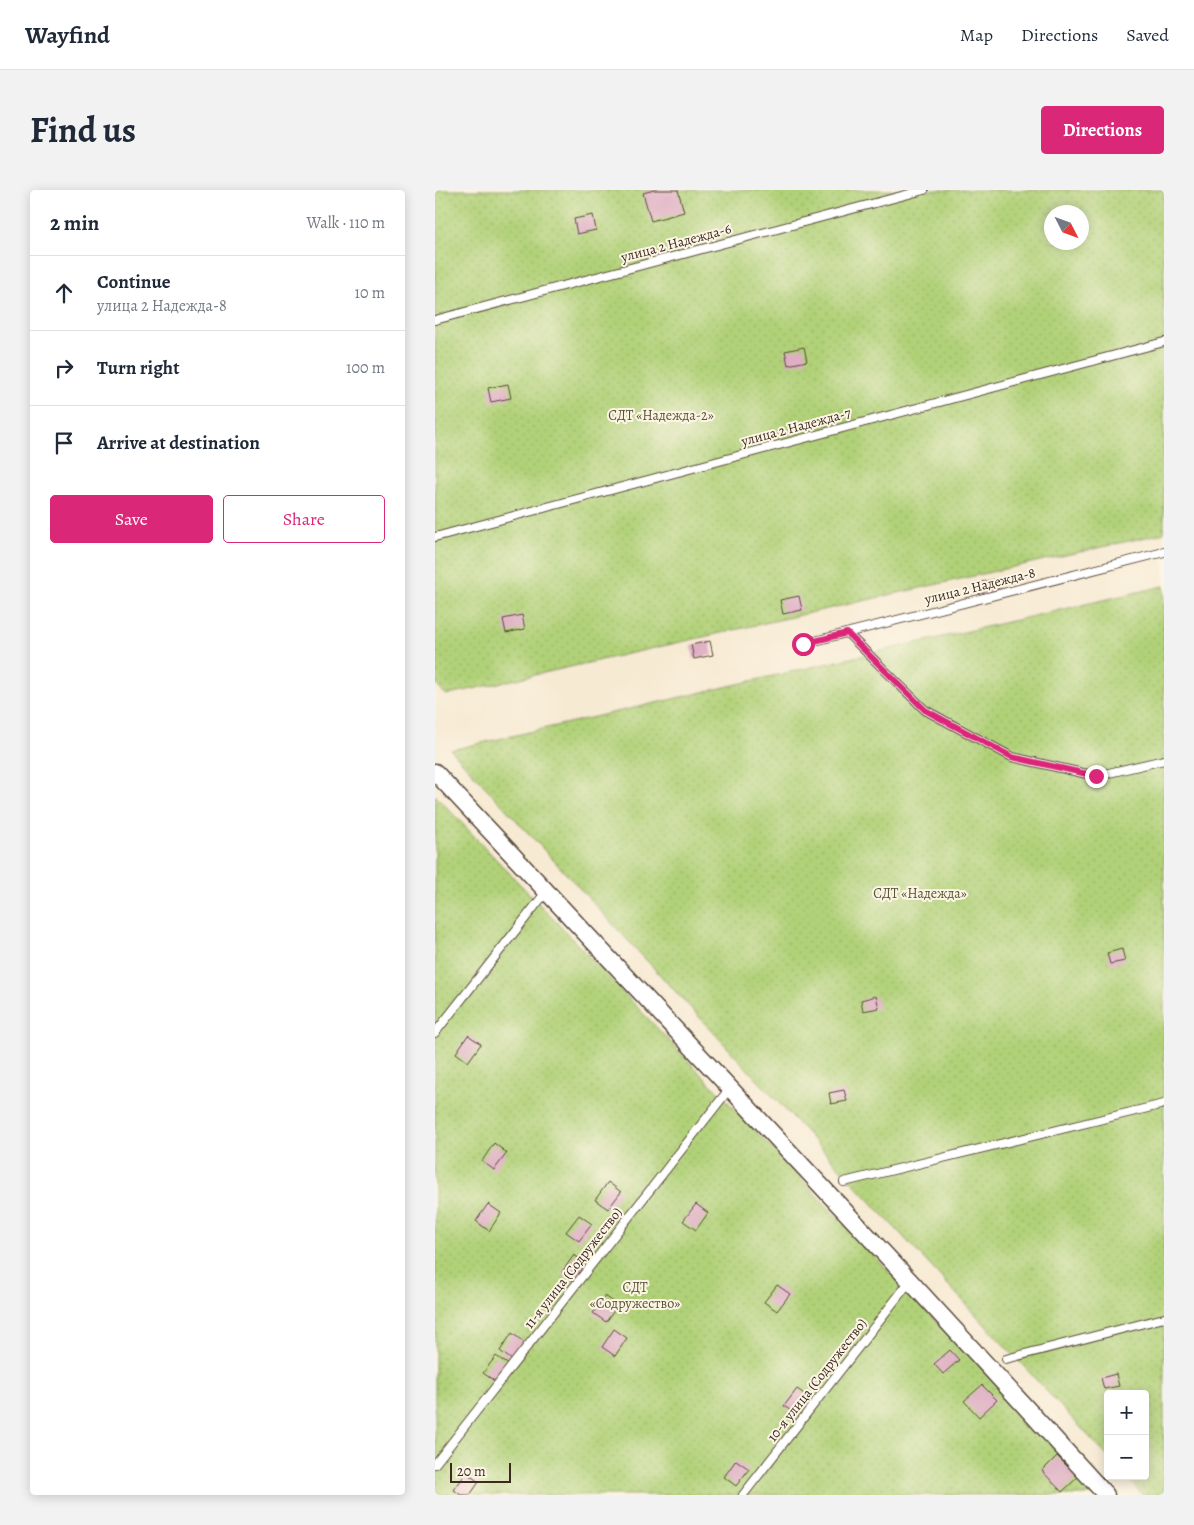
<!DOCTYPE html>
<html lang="en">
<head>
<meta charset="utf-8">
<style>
  :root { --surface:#fff; --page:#f2f2f3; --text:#1f2937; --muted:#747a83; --line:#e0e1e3; --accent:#db2777 }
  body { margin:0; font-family:Alegreya,serif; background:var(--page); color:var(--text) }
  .controls { position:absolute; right:15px; bottom:15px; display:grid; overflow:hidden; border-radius:5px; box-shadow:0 2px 12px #0003 }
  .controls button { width:45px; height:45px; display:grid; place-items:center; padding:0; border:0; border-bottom:1px solid var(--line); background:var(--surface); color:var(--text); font:25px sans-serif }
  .compass { position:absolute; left:609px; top:15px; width:45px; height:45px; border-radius:50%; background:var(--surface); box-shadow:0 2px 12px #0003; rotate:132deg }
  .scale { position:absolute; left:15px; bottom:12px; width:61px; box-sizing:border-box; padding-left:5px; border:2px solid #3b2a1e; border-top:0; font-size:14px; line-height:18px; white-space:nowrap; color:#3b2a1e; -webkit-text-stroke:4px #fcf5e5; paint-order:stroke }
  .stop { position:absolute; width:15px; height:15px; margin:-11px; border:4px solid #db2777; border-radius:50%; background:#fff }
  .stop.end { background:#db2777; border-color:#fff; box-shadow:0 1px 5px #0008 }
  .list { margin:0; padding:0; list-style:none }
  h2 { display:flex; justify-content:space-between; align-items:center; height:65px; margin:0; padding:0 20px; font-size:21px }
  h2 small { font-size:16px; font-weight:400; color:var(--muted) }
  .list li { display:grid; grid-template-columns:32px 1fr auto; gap:15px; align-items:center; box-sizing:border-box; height:75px; padding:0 20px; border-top:1px solid var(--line) }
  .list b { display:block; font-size:19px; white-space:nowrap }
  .list p { margin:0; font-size:16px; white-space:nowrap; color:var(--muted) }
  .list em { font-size:16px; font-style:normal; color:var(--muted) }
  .actions { display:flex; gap:10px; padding:15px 20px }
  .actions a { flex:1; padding:11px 0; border:1px solid var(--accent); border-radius:5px; text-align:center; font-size:18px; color:var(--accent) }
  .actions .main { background:var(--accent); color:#fff }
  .icon { flex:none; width:28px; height:28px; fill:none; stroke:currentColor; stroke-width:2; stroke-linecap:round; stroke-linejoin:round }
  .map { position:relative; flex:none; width:729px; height:1305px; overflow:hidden; border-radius:5px }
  header { display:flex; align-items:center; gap:30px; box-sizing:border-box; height:70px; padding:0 25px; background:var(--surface); border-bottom:1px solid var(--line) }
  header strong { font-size:24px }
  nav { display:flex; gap:28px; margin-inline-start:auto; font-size:18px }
  .intro { display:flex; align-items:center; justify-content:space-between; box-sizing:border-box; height:120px; padding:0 30px }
  h1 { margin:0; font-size:35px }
  .button { padding:12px 22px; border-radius:5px; background:var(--accent); color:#fff; font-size:18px; font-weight:700 }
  main { display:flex; gap:30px; padding:0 30px }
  aside { flex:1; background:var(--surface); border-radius:5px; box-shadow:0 2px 12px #0003 }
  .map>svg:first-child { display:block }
  .garden { fill:url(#garden-dots); stroke:#767e4b; fill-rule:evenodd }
  .building { fill:#deaec3 }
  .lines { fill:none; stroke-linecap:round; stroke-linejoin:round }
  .service-casing { stroke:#574739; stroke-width:10 }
  .minor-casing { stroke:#574739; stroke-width:19 }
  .service { stroke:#fff; stroke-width:8 }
  .minor { stroke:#fff; stroke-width:16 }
  .route { stroke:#db2777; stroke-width:6 }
  .labels { text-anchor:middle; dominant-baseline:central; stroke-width:4; stroke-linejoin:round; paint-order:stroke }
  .street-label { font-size:14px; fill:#3b2a1e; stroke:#fcf5e5 }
  .park-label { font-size:14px; fill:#585434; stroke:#fcf5e5 }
</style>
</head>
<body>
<header>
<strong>Wayfind</strong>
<nav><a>Map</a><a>Directions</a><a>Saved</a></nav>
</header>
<div class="intro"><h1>Find us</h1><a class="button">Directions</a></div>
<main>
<aside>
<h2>2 min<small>Walk · 110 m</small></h2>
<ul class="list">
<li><svg class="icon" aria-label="ahead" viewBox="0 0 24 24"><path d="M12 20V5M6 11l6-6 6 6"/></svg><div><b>Continue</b><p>улица 2 Надежда-8</p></div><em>10 m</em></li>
<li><svg class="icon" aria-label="right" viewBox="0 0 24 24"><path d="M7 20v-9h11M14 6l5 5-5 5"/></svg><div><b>Turn right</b></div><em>100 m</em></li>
<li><svg class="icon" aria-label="arrive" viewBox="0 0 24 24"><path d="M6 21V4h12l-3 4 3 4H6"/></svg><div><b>Arrive at destination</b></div></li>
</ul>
<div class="actions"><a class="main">Save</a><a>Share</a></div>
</aside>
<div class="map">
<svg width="729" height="1305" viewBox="0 0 729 1305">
  <defs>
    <pattern id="garden-dots" width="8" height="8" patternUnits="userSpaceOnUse" patternTransform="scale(1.25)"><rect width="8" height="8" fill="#b1d178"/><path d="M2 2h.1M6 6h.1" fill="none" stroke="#99b467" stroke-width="1.8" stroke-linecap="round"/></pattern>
  </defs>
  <rect width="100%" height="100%" fill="#fcf5e5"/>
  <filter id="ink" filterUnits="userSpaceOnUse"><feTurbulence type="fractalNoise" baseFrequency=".02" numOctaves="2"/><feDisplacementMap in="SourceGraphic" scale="10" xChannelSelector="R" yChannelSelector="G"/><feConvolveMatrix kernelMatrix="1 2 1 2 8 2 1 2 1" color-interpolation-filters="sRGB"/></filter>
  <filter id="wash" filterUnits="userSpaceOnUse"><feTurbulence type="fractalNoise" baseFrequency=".0096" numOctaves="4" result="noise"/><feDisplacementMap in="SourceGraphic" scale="20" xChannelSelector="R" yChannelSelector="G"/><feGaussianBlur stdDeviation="1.12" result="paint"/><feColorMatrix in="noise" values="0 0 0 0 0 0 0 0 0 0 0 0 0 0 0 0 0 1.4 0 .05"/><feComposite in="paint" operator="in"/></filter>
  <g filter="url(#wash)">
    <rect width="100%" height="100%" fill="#f7ead3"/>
    <g class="garden">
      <path d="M0,0H729V343L11,505L0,494ZM616,22H646V52H616Z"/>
      <path d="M729,396V1305H708L691,1286H710V1204H673V1267L16,560Z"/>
      <path d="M0,605L656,1293L667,1305H0Z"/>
    </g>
    <g id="blocks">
      <g class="building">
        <path d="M219,0H243L249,22L216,31L208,3Z"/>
        <path d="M158,25L161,40L142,44L139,29Z"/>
        <path d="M369,157L372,171L353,175L350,161Z"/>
        <path d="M73,194L76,208L56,212L53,198Z"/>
        <path d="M561,389L564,403L545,407L542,393Z"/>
        <path d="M364,406L367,420L348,424L345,410Z"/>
        <path d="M87,425L90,439L71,443L68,429Z"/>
        <path d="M275,451L278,465L259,469L256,455Z"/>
        <path d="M687,759L690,771L675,774L672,763Z"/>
        <path d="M441,806L444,818L428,821L426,810Z"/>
        <path d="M33,845L46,854L33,872L21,863Z"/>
        <path d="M409,900L412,911L396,914L394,903Z"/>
        <path d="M59,953L72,963L59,980L47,971Z"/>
        <path d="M173,992L186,1002L173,1019L160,1010Z"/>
        <path d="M53,1014L66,1023L54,1041L41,1031Z"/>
        <path d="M261,1014L273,1023L261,1040L248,1031Z"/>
        <path d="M144,1025L157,1034L144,1051L131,1042Z"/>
        <path d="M139,1065L152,1074L139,1091L127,1082Z"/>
        <path d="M342,1095L355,1104L342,1121L329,1112Z"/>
        <path d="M170,1106L183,1115L171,1132L158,1123Z"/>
        <path d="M179,1139L192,1148L180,1166L167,1157Z"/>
        <path d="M77,1143L90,1153L77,1170L65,1161Z"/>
        <path d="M515,1160L524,1170L508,1184L499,1174Z"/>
        <path d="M61,1166L74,1175L61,1192L48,1183Z"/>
        <path d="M681,1184L684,1196L669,1199L666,1188Z"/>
        <path d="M547,1195L562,1210L544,1227L529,1211Z"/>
        <path d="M362,1199L375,1208L362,1225L349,1216Z"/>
        <path d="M622,1266L643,1287L627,1302L607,1281Z"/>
        <path d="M301,1270L314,1279L301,1296L289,1287Z"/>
        <path d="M31,1283L44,1292L35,1305H26L19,1300Z"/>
      </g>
    </g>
  </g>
  <g filter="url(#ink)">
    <use href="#blocks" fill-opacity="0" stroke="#574739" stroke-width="1"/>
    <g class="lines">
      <defs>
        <g id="service">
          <path d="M0,130L489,0"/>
          <path d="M0,347L729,152"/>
          <path d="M412,443L490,520L577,567L661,586L729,570"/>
          <path d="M368,454L729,362"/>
          <path d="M0,843L111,702"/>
          <path d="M409,992L729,914"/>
          <path d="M571,1169L729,1128"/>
          <path d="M0,1274L295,898"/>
          <path d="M308,1305L475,1091"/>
        </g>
        <path id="minor" d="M0,582L475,1091L671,1305"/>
      </defs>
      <use href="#service" class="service-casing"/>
      <use href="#minor" class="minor-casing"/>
      <use href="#service" class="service"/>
      <use href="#minor" class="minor"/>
    </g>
  </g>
  <g class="lines" filter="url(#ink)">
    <path class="route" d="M368,454L412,443L490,520L577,567L661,586"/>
  </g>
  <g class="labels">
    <g class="street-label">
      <text transform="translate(241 53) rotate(-15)">улица 2 Надежда-6</text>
      <text transform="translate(361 237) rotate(-15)">улица 2 Надежда-7</text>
      <text transform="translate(545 396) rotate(-14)">улица 2 Надежда-8</text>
      <text transform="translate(138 1078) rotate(-52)">11-я улица (Содружество)</text>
      <text transform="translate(382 1190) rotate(-52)">10-я улица (Содружество)</text>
    </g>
    <g class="park-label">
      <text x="226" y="225">СДТ «Надежда-2»</text>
      <text x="485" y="703">СДТ «Надежда»</text>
      <text x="200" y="1097">СДТ<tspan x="200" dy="16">«Содружество»</tspan></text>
    </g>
  </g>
</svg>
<div class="controls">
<button>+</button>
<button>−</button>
</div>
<svg class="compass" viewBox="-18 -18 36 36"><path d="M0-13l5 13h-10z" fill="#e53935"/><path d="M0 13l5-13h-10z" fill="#747a83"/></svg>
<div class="scale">20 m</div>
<div class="stop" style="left:368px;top:454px"></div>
<div class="stop end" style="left:661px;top:586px"></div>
</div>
</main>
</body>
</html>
